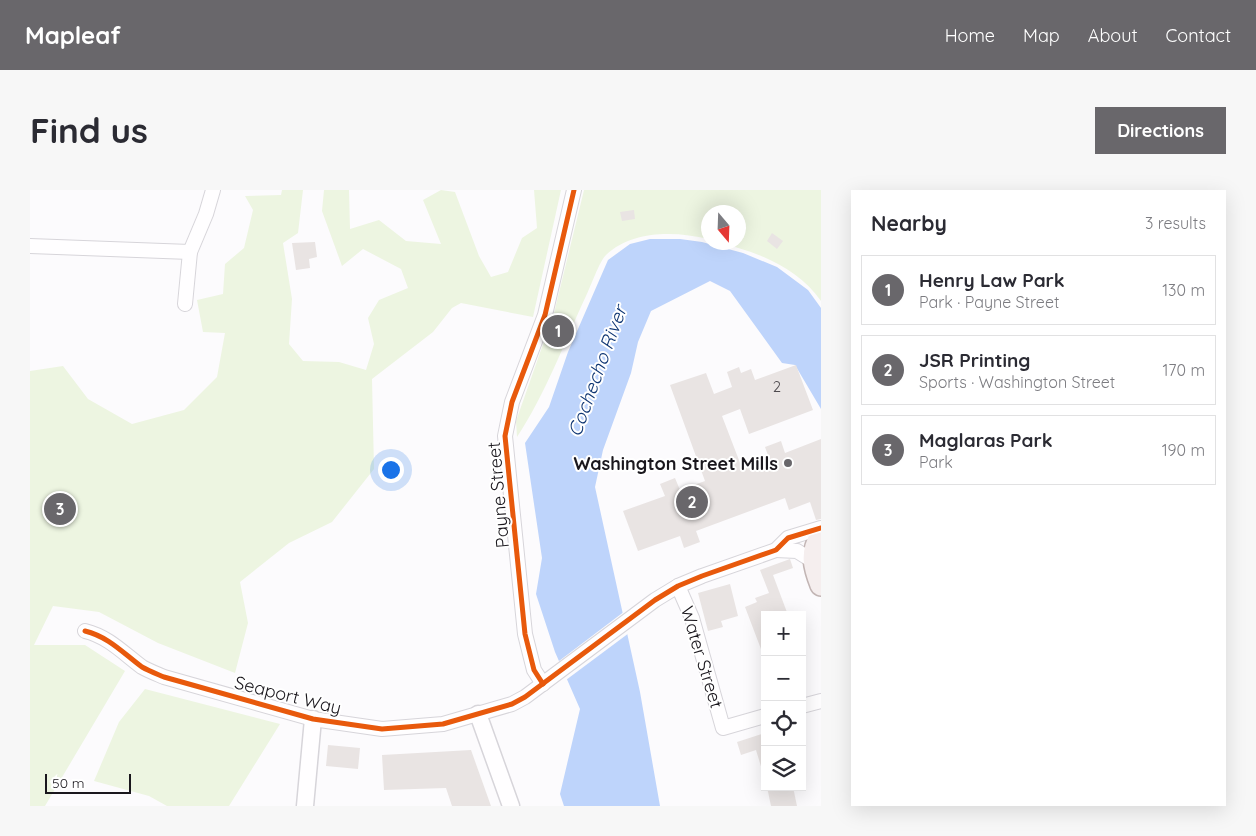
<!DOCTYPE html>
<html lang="en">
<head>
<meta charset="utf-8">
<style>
  :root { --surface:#fff; --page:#f7f7f7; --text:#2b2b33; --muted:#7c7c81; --line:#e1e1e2; --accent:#69676b }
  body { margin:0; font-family:Quicksand,sans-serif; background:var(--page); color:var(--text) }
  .controls { position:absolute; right:15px; bottom:15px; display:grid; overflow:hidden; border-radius:0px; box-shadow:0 5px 20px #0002 }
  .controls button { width:45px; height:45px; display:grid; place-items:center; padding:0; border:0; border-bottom:1px solid var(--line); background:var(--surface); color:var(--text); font:25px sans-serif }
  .compass { position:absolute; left:671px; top:15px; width:45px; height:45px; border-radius:50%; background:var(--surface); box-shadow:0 5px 20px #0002; rotate:161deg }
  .scale { position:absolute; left:15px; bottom:12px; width:86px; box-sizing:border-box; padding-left:5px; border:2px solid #1a171d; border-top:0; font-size:14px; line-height:18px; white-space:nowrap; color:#1a171d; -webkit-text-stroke:4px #fff; paint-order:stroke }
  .you { position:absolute; left:360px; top:279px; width:18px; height:18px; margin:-12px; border:4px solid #fff; border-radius:50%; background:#1a73e8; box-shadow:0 0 0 8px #1a73e833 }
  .badge { display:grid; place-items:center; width:32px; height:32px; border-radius:50%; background:var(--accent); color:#fff; font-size:16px; font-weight:700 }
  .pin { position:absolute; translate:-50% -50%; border:2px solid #fff; box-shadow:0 1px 5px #0006 }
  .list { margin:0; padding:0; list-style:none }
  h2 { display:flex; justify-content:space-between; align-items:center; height:65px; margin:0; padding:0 20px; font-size:21px }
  h2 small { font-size:16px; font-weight:400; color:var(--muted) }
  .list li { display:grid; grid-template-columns:32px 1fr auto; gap:15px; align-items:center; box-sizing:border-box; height:70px; margin:0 10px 10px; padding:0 10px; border:1px solid var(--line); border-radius:0px }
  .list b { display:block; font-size:19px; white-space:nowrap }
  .list p { margin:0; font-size:16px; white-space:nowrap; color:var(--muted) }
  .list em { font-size:16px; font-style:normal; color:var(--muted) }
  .icon { flex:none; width:28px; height:28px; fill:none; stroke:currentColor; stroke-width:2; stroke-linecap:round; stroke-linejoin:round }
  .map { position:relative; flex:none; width:791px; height:616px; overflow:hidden; border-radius:0px }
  header { display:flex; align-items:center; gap:30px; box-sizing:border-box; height:70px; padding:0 25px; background:var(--accent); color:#fff }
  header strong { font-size:24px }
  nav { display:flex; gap:28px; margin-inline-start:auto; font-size:18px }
  .intro { display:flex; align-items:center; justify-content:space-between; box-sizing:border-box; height:120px; padding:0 30px }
  h1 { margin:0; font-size:35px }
  .button { padding:12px 22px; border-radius:0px; background:var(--accent); color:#fff; font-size:18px; font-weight:700 }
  main { display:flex; gap:30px; padding:0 30px }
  aside { flex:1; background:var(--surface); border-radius:0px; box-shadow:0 5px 20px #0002 }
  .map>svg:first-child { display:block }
  .green { fill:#edf5e1 }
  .water { fill:#bed4fb }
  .pier { fill:#fcfbfd }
  .building { fill:#e9e4e3 }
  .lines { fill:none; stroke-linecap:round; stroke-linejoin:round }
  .minor-casing { stroke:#d7d5da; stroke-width:16 }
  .tertiary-casing { stroke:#d7d5da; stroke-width:19 }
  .primary-casing { stroke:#c2b5b4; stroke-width:24 }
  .minor { stroke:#fffeff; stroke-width:14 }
  .tertiary { stroke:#fffeff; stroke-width:16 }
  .primary { stroke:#f5eeee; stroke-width:21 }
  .cycleway-casing { stroke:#fff; stroke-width:8 }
  .cycleway { stroke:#e8590c; stroke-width:5 }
  .poi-dot { fill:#69676b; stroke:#fff; stroke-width:2 }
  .labels { text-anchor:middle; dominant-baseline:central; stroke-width:4; stroke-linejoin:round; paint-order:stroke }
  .number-label { font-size:15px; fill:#4e4a4e }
  .poi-label { font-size:18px; font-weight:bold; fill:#1a171d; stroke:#fff; text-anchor:end }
  .street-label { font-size:18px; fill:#1a171d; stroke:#fff }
  .water-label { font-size:19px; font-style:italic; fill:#0f3673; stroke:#fff }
</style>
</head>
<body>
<header>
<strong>Mapleaf</strong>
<nav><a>Home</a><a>Map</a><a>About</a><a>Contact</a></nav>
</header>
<div class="intro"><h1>Find us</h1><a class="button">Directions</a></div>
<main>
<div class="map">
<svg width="791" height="616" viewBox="0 0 791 616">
  <rect width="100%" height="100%" fill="#fcfbfd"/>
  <g class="green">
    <path d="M252,0H273L268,43L253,53L262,109L259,154L273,171L309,172L336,180L344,154L338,128L349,110L378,98L371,79L333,59L312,76L292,21L294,0H319L320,39L349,30L376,51L411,54L393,10L411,0L425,2L449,66L461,87L478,82L492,48L507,38L504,0H531L503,127L431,113L422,118L403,142L342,189L344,279L302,332L259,353L210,392L218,433L205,483L128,453L69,422L23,416L4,455H55L95,481L15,616H0V181L33,176L58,209L102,234L154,220L187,187L195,143L173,142L167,110L193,104L195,74L214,58L223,20L215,6L251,5Z"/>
    <path d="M554,0H791V111C768,78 728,62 690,53L708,52V22H678V49C646,41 602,40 576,65C569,72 561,96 556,106C534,153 516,203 487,247L486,231L524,123Z"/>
    <path d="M115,499L250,534L199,616H137L119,606L64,591L89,532Z"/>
  </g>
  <path class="water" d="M620,49H650L672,52L713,63L747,77L778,100L791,118V219L765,175L752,173L700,101L680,91L621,121L608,152L601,183L573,260L565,297L610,502L630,616H534L530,604L550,519L525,462L506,404L512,368L495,253L519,217L538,162L578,70L600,54Z"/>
  <path class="pier" d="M595,421L599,443L536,490L529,471Z"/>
  <g class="building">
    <path d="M604,20L605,29L592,31L590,22Z"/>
    <path d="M742,43L753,51L747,59L737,51Z"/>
    <path d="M285,52L287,67L279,69L280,78L266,80L262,53Z"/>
    <path d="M766,175L783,220L719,244L710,219L692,226L712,278L739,268L735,257L751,251L755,263L791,249V329L786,330L780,312L759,320L755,308L666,341L670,352L654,358L650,346L608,361L593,321L635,306L630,294L645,288L650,300L675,291L640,195L676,183L684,204L702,197L697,182L709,177L711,183L721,179L725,190Z"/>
    <path d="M760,369L763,378L743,385L758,425H735L734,467L715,417L727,412L725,408L739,403L730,380Z"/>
    <path d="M700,394L708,426L691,431L693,437L678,441L668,403Z"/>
    <path d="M735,543V582L733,583L726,560L711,565L707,552Z"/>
    <path d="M298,555L330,558L328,579L296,576Z"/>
    <path d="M441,560L461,616H422L416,598L354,600L352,565Z"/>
    <path d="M737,597H763L767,616H741Z"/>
  </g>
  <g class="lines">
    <defs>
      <g id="minor">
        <path d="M0,56L160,62"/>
        <path d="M155,114L160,62L176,24L183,0"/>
        <path d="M746,360L767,361L783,371"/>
        <path d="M648,396L662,428L693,538L735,526"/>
        <path d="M55,441C79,447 93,463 112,477C119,481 127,484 134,487L283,529L352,539L413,534L482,514L495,507L625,410L648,396L672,386L746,360L758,348L791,338"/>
        <path d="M513,494L504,480L495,444L475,246L482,212L515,125L544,0"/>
        <path d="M772,516L791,511"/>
      </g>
      <g id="tertiary">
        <path d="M448,524L481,616"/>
        <path d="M275,616L283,529"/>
      </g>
      <path id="primary" d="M791,346C780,363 784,377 791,395"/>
    </defs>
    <use href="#minor" class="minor-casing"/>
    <use href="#tertiary" class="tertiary-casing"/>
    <use href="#primary" class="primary-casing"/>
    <use href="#minor" class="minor"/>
    <use href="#tertiary" class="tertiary"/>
    <use href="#primary" class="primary"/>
    <defs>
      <g id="cycleway">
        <path d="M55,441C79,447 93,463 112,477C119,481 127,484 134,487L283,529L352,539L413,534L482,514L495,507L625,410L648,396L672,386L746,360L758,348L791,338"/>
        <path d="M513,494L504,480L495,444L475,246L482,212L515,125L544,0"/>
      </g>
    </defs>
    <use href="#cycleway" class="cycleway-casing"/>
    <use href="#cycleway" class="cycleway"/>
  </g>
  <circle class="poi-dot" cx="758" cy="273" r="5"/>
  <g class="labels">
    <g class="number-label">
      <text x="747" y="196">2</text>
    </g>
    <g class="poi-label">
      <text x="748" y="273">Washington Street Mills</text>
    </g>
    <g class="street-label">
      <text transform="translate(468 305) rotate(-95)">Payne Street</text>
      <text transform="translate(672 467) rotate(73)">Water Street</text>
      <text transform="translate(258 505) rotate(14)">Seaport Way</text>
    </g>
    <g class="water-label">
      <text transform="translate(567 181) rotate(-70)">Cochecho River</text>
    </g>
  </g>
</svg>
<div class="controls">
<button>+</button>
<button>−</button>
<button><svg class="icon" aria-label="locate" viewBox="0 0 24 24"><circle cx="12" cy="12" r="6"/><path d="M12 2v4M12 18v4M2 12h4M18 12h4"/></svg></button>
<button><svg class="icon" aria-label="layers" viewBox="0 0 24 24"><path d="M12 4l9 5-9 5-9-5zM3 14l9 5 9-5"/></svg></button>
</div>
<svg class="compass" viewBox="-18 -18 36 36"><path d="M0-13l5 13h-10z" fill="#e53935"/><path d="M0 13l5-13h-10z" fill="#7c7c81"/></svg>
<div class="scale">50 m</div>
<div class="you"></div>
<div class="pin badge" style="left:528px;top:141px">1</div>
<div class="pin badge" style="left:662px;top:312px">2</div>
<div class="pin badge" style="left:30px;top:319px">3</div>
</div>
<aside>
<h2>Nearby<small>3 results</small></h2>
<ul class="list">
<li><span class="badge">1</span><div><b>Henry Law Park</b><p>Park · Payne Street</p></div><em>130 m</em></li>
<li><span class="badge">2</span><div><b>JSR Printing</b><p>Sports · Washington Street</p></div><em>170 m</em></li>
<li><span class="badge">3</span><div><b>Maglaras Park</b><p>Park</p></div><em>190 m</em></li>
</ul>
</aside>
</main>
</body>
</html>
